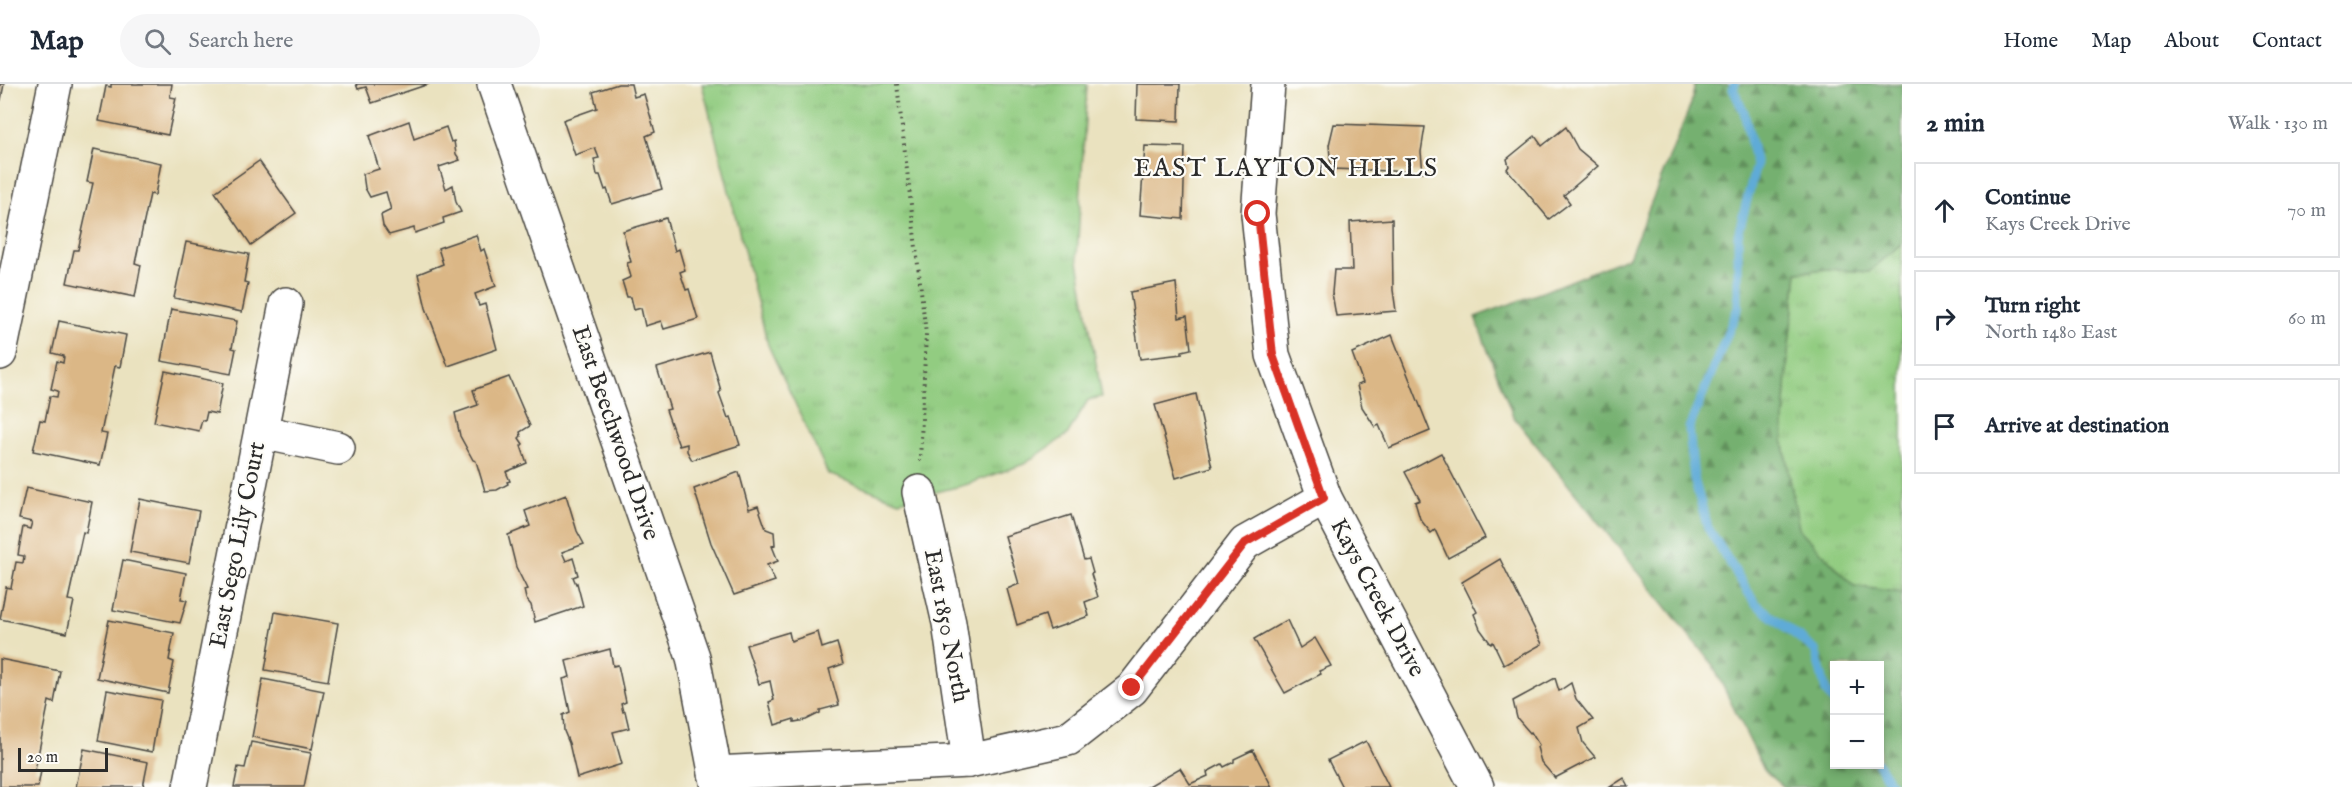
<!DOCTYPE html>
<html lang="en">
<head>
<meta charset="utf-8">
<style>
  :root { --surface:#fff; --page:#f6f6f7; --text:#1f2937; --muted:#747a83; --line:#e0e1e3 }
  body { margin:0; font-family:"IM FELL English",serif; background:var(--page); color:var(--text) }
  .controls { position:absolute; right:18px; bottom:18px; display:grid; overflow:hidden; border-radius:0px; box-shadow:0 3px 9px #0003 }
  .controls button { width:54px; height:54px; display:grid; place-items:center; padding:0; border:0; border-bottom:2px solid var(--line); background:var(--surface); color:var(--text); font:30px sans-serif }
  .scale { position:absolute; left:18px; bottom:15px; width:90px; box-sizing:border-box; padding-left:6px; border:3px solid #2b2b2b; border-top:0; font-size:16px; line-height:21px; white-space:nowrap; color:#2b2b2b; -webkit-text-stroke:4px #fdfcf7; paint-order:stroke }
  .stop { position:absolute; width:18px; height:18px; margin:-14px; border:4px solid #d93025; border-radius:50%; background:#fff }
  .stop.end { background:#d93025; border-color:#fff; box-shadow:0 2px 6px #0008 }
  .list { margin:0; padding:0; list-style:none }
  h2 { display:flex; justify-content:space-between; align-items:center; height:78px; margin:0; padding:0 24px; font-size:26px }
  h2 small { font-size:20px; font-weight:400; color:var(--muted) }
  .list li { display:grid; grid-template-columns:39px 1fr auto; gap:18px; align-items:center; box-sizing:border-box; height:96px; margin:0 12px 12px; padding:0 12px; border:2px solid var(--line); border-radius:0px }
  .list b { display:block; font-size:22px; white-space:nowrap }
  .list p { margin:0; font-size:20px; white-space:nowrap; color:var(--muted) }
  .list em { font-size:20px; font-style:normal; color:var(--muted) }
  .icon { flex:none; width:33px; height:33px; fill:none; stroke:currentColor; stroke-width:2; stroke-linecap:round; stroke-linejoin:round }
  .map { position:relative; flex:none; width:1902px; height:703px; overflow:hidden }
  header { display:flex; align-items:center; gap:36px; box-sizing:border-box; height:84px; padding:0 30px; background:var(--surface); border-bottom:2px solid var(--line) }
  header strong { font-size:28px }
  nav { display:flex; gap:33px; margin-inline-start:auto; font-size:21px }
  .search { width:420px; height:54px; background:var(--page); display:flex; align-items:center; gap:15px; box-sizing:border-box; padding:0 21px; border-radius:33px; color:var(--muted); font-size:22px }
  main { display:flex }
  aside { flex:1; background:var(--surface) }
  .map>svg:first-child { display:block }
  .grass { fill:url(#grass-tufts); stroke:#5e7c56; stroke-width:1.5 }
  .forest { fill:url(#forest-firs); stroke:#506e4d; stroke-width:1.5; fill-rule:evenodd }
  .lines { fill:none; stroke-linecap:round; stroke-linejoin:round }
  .stream { stroke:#5eabd7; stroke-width:9 }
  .building { fill:#dbb786 }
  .minor-casing { stroke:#484641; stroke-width:36 }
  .path { stroke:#484641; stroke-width:4; stroke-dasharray:1.5 4.5; stroke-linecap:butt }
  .minor { stroke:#fff; stroke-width:33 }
  .route { stroke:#d93025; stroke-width:8 }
  .labels { text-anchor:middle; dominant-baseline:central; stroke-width:4.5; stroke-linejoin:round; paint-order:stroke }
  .street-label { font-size:24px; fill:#2b2b2b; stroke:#fdfcf7 }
  .neighbourhood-label { font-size:26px; letter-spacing:1.5px; fill:#2b2b2b; stroke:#fdfcf7 }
</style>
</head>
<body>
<header>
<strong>Map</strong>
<div class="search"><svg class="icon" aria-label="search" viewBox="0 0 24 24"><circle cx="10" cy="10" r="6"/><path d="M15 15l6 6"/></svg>Search here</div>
<nav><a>Home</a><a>Map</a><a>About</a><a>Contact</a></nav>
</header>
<main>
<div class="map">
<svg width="1902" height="703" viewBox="0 0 1902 703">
  <defs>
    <pattern id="grass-tufts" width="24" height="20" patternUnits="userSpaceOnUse" patternTransform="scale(1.5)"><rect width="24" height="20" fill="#92cc81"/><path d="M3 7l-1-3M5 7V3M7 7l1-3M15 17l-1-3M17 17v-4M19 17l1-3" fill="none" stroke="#7eaf70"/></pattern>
    <pattern id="forest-firs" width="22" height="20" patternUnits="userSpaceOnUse" patternTransform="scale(1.5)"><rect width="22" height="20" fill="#75b06f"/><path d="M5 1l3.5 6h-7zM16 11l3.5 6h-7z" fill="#608f5b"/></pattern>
  </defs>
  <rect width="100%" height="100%" fill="#fdfcf7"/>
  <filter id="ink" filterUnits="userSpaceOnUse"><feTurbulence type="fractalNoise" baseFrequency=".0167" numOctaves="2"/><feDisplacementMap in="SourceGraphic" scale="12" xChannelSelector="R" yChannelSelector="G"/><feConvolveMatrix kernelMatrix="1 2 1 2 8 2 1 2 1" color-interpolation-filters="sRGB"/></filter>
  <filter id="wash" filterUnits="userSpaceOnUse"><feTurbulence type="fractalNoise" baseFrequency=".008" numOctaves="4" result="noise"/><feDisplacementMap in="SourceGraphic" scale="24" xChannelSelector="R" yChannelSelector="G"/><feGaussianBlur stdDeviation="1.35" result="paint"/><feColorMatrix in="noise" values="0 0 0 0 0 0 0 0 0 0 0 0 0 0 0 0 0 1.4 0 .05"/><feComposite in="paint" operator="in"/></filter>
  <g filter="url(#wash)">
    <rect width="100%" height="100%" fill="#eae2bf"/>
    <g class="grass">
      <path d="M702,0H1087L1077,172L1102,313L1088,316L1067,351L1024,380L965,401L899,417L828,390L768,261Z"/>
      <path d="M1902,159V509L1854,502L1799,445L1783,356L1788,270L1797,188L1828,185L1869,188Z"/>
    </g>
    <path class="forest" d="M1695,0H1902V159L1869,188L1828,185L1797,188L1788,270L1783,356L1799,445L1854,502L1902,509V703H1784L1764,686L1712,580L1513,332L1475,233L1545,207L1629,173L1691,20ZM1834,582H1880V680H1834Z"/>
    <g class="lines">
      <g class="stream">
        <path d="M1735,0L1733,5L1744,28L1756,81L1738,151V224L1689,344L1694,395L1708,444L1755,519L1815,566L1826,607L1834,619"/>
        <path d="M1878,680L1893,703"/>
      </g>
    </g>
    <g id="blocks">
      <g class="building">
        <path d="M0,0H4L1,16H0Z"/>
        <path d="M111,0H172L170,13L176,14L168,51L99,37L106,2L111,3Z"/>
        <path d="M356,0H429L372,19L366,3L358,5Z"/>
        <path d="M618,0H631L634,13L644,10L655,48L646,52L662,105L612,120L607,105L605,106L600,91H597L594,75L599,74L595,64L575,71L563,36L597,24L593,8Z"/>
        <path d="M1137,0H1180L1179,37L1136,35Z"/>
        <path d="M409,37L414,55L446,43L451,58L454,57L456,70L460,76L439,83L446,105L453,101L456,118L461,128L443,134L444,139L415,149L414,144L389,151L383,142L381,131L391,126L386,108L370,113L365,104L363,90L379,85L369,52Z"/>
        <path d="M1334,40L1425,43L1421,68L1423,88L1331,85L1329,61Z"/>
        <path d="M1566,43L1578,65L1598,82L1564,111L1570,119L1549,135L1507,85L1509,82L1507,75L1535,52L1542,62Z"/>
        <path d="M1145,62L1185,63L1183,135L1140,131Z"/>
        <path d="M94,65L161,79L155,111L150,110L135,179L141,181L135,213L67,199L74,166H78L93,99L87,98Z"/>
        <path d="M259,77L296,129L251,161L215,108Z"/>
        <path d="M666,134L675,167L679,165L685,186L680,188L686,206L689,205L698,235L664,245L661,237L645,242L641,224L634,226L631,213H627L622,197L631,193L627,179L631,178L623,147Z"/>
        <path d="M1392,135L1393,206L1396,227L1336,232L1332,209L1334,186H1352L1350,138Z"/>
        <path d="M476,151L481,167L484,165L496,202L475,210L479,222L485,220L497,265L448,282L426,224L418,190L443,180L438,164Z"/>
        <path d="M186,158L249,170L244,198L248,199L242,228L174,214Z"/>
        <path d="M1176,199L1179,234L1187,232L1191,265L1182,267V270L1140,275L1130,208Z"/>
        <path d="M171,225L237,237L232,264L236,265L231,290L161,277Z"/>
        <path d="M59,237L126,251L120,283L115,282L101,349L107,350L100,381L33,367L40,336L45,337L50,312L57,313L58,307L51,305L57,277L63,279L64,272L52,269Z"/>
        <path d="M1392,251L1430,347L1389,364L1379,341L1375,343L1362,323L1357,301L1363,299L1352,269Z"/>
        <path d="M710,268L721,307L719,309L728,334L731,333L740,361L692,376L687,367V360L679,362L666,326L670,325L657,284Z"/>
        <path d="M165,287L223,299L217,330L207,328L205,337L202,336L199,347L154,338Z"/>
        <path d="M509,293L530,342L520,348L521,352L519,354L523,360L521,362L527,379L506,388L510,397L507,398L508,400L497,406L485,407L476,377L473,376L460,352L455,329L478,321L473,306Z"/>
        <path d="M1196,310L1212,383L1176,394L1155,321Z"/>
        <path d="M1441,369L1485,454L1448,474L1435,446L1431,449L1420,435L1415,418L1420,416L1405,388Z"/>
        <path d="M739,388L749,425L758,422L766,445L774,448L775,461L772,462L778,477L767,481L775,497L734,511L711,459L694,405Z"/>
        <path d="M26,404L92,418L86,449L83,448L68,516L74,517L67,549L0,535L6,503L11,504L16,478L23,479L24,472L18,471L23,443L30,445L32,438L19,435Z"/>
        <path d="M566,411L577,447L584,460L562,468L566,477L573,474L578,491L573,493L576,500L577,499L583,522L535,538L531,521L526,515L524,506L527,505L516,483L508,451L530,442L525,427Z"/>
        <path d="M140,415L199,427L189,479L130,468Z"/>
        <path d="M1071,431L1084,476L1089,475L1093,489L1091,490L1098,513L1085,518L1089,532L1050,546L1045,531L1017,541L1007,505L1019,500L1005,452Z"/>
        <path d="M1500,475L1542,560L1504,581L1493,558L1491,560L1480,545L1474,530L1477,528L1462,498Z"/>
        <path d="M123,476L186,489L181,515L187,516L180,539L113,526Z"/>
        <path d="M275,528L338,539L328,597L265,586Z"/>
        <path d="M109,536L174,549L169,576L174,578L168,609L97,594Z"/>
        <path d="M1287,536L1300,564L1315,554L1331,582L1319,587L1321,590L1285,609L1254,555Z"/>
        <path d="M789,548L791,557L818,548L822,564L837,559L843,580L829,585L839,621L820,626V629L806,636L794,638V635L775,641L769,618L774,616L770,597L759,600L746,561Z"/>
        <path d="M610,565L613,582L618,581L626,618L621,620L623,628L625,627L629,644L613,648L622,680L577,694L569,659L564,647L563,631L570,628L563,595L570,593L566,577Z"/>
        <path d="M0,575L60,587L54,619L49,617L35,686L41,687L38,703H0Z"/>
        <path d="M1555,594L1559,607L1571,599L1576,615L1593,636L1579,644L1583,659L1595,673L1555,694L1541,678L1537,663L1539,661L1531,648L1530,649L1517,634L1513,617Z"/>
        <path d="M263,595L324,607L312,665L252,653Z"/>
        <path d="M107,606L161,616L152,668L98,657Z"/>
        <path d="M1366,657L1389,703H1342L1328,676Z"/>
        <path d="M251,658L311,669L304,703H234L238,683L245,684Z"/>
        <path d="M84,665L148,678L143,703H76Z"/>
        <path d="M1253,666L1272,703H1147L1180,684L1190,700L1208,692L1207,688L1222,680L1224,683L1234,678V675Z"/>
        <path d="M1624,694L1629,703H1610Z"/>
      </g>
    </g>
  </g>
  <g filter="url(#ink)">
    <use href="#blocks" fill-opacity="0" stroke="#484641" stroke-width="1.5"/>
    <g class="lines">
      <defs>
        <g id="minor">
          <path d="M494,0L693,573L718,703"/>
          <path d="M1268,0L1258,130L1273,271L1325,414L1477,703"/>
          <path d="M0,269L55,0"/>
          <path d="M261,348L338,364"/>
          <path d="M919,408L949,539L969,677"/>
          <path d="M715,689L969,677L1068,655L1132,605L1245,459L1325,414"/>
          <path d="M190,703L286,220"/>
        </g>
      </defs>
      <use href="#minor" class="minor-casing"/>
      <path class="path" d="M897,0L926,250L920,377"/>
      <use href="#minor" class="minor"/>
    </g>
  </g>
  <g class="lines" filter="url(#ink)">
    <path class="route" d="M1132,604L1245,459L1324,414L1273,271L1258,130"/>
  </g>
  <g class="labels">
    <g class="street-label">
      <text transform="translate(615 349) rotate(71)">East Beechwood Drive</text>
      <text transform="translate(238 461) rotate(-79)">East Sego Lily Court</text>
      <text transform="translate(1377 514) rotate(62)">Kays Creek Drive</text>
      <text transform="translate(946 542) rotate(79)">East 1850 North</text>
    </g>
    <g class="neighbourhood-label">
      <text x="1286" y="84">EAST LAYTON HILLS</text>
    </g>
  </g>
</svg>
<div class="controls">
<button>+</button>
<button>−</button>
</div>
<div class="scale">20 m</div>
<div class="stop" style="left:1258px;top:130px"></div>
<div class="stop end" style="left:1132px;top:604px"></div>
</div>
<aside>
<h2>2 min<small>Walk · 130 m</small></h2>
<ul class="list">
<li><svg class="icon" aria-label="ahead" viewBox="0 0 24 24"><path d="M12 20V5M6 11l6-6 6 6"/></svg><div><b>Continue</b><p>Kays Creek Drive</p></div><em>70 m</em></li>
<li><svg class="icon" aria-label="right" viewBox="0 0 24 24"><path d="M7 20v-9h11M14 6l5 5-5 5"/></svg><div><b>Turn right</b><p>North 1480 East</p></div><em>60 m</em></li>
<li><svg class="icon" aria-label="arrive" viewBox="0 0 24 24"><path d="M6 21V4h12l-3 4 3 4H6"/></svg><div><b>Arrive at destination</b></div></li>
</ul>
</aside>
</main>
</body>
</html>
